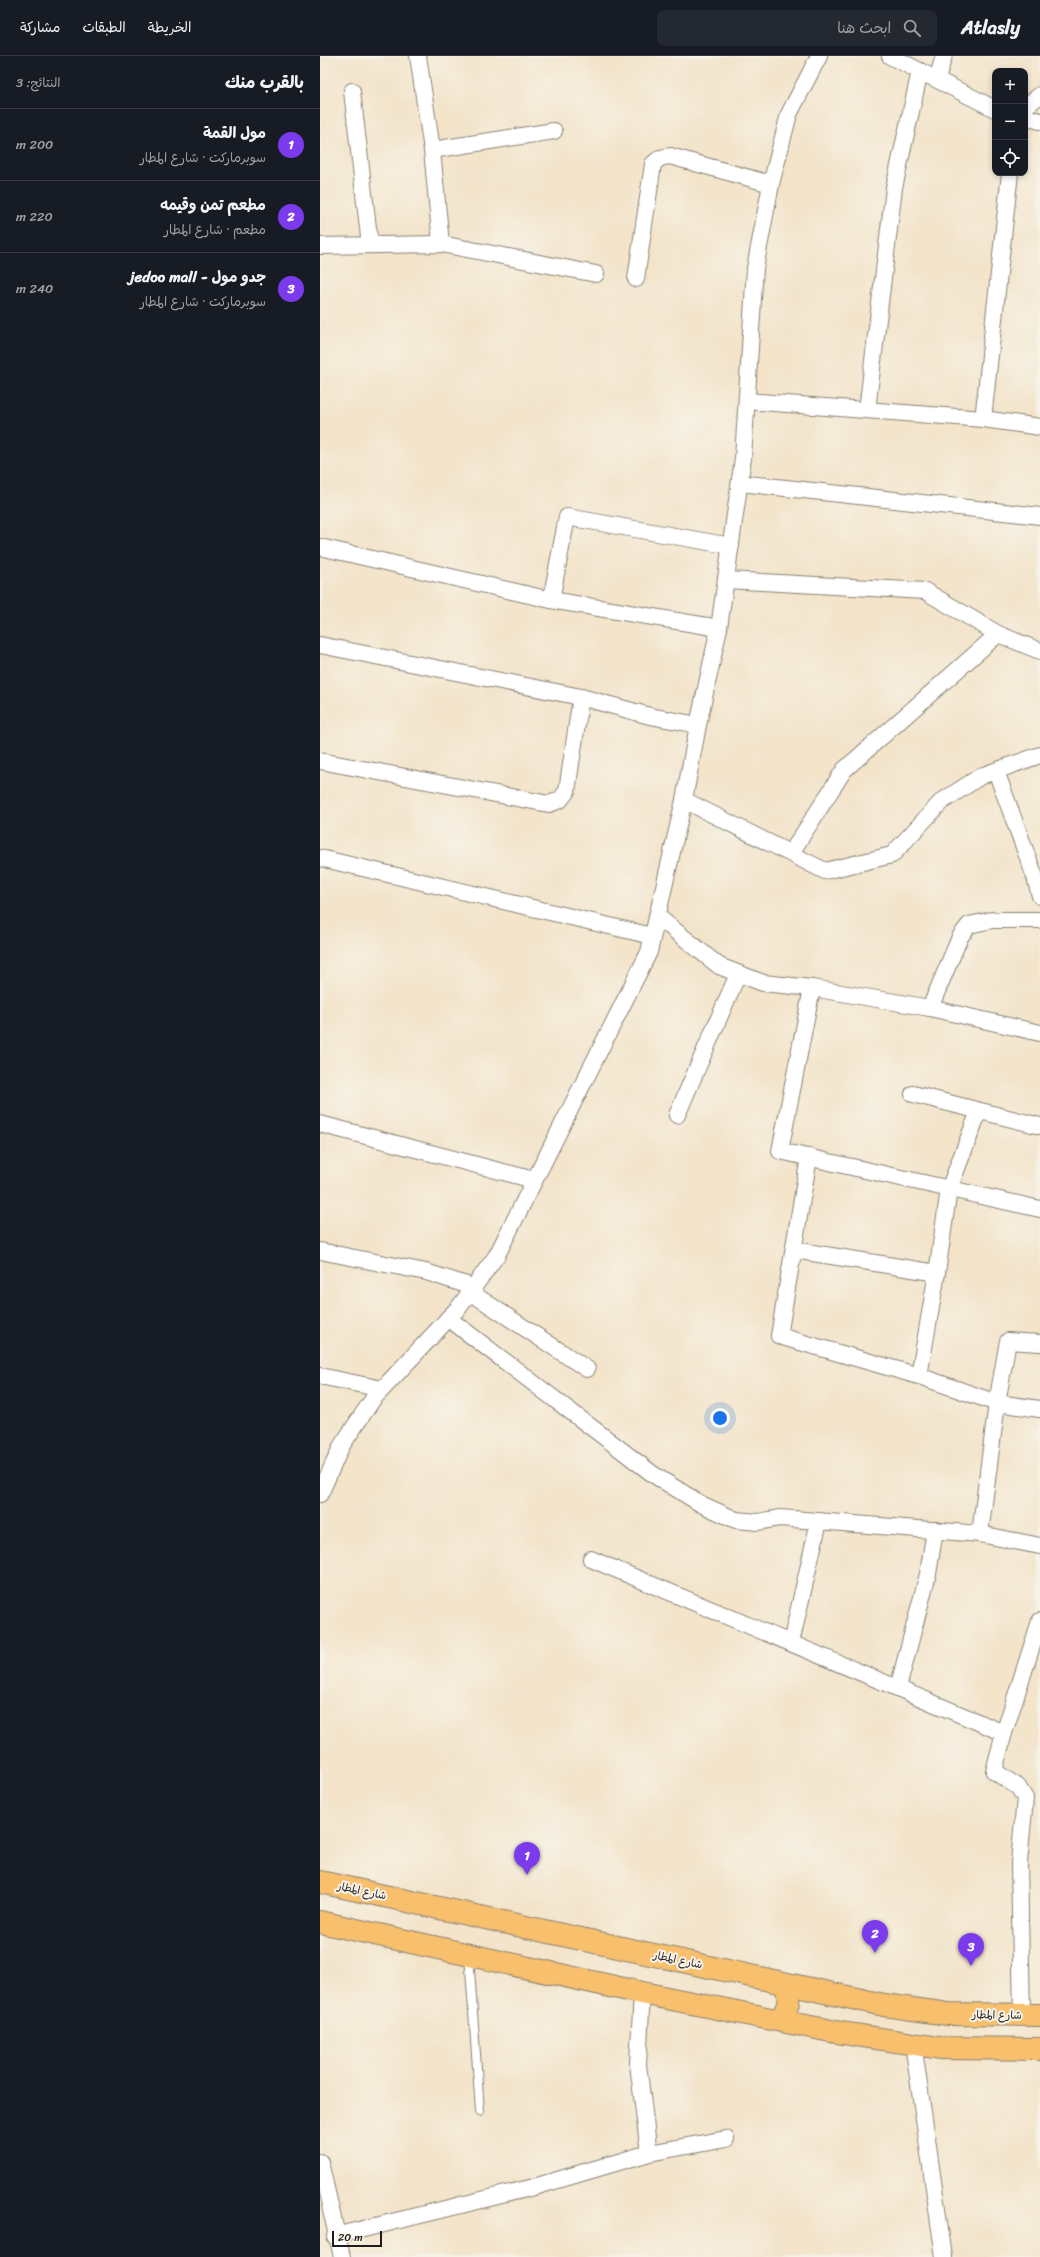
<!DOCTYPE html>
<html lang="ar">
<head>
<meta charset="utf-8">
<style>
  :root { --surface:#171b24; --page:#242831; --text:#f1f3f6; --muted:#9ea1a6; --line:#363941; --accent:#7c3aed }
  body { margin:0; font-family:Sriracha,"Playpen Sans Arabic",sans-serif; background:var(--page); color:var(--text); direction:rtl }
  .controls { position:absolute; right:12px; top:12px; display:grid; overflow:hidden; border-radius:8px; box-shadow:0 2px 6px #0003 }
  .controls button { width:36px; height:36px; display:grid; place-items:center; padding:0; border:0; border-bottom:1px solid var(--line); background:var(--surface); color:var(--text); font:20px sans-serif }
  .scale { position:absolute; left:12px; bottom:10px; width:50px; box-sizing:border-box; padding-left:4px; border:2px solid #1c1c1c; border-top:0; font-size:11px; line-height:14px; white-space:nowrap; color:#1c1c1c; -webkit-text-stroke:3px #f7f3e8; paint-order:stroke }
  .you { position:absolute; left:400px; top:1362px; width:14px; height:14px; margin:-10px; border:3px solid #fff; border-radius:50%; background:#1a73e8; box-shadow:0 0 0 6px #1a73e833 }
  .badge { display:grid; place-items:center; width:26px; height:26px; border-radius:50%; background:var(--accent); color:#fff; font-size:13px; font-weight:700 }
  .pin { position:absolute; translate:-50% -33px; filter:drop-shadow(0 1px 2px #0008) }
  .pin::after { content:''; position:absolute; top:21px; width:14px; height:12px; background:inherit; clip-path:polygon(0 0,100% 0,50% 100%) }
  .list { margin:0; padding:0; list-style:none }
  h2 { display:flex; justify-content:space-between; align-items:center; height:52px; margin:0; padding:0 16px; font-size:17px }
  h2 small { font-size:13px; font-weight:400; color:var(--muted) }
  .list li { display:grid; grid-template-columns:26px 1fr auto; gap:12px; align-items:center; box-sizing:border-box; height:72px; padding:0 16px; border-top:1px solid var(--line) }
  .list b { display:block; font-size:15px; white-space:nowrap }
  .list p { margin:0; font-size:13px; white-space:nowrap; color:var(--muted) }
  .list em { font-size:13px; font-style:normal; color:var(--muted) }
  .icon { flex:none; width:22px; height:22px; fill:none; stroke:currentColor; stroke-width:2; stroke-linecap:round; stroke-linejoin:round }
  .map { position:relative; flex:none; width:720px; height:2201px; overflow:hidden; direction:ltr }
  header { display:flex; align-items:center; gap:24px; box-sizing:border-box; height:56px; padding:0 20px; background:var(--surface); border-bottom:1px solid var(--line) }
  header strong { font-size:19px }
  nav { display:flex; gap:22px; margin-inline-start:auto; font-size:14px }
  .search { width:280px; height:36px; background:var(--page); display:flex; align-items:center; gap:10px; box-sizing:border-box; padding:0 14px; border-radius:8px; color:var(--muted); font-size:15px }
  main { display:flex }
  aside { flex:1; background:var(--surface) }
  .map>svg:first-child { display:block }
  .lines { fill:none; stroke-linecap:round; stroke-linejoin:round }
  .lane-casing { stroke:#888073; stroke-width:10 }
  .street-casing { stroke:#888073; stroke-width:18 }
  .primary-casing { stroke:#888073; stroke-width:24 }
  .lane { stroke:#fff; stroke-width:8 }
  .street { stroke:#fff; stroke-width:16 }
  .primary { stroke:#f8bf6c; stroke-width:22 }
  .labels { text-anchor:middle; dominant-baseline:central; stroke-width:4; stroke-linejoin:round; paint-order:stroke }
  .street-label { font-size:11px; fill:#1c1c1c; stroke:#f7f3e8 }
</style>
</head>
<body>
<header>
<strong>Atlasly</strong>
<div class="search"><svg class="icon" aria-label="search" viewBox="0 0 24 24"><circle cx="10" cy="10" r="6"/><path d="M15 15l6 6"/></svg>ابحث هنا</div>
<nav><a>الخريطة</a><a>الطبقات</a><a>مشاركة</a></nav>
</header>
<main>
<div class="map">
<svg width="720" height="2201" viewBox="0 0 720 2201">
  <rect width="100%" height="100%" fill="#f7f3e8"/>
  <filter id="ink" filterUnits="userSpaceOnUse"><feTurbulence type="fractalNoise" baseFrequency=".025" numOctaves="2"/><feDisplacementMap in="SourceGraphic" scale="8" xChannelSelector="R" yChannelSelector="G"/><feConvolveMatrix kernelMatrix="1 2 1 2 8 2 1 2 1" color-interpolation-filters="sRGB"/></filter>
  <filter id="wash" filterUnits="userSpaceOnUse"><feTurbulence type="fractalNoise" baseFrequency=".012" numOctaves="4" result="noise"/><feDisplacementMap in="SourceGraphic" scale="16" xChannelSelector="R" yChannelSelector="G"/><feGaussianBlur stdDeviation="0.9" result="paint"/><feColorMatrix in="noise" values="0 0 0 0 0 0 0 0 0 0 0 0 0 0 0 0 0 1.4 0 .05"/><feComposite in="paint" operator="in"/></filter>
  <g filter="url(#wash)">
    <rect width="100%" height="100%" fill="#f3e4ca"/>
  </g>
  <g filter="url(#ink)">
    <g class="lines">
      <defs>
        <path id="lane" d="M149,1899L160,2055"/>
        <g id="street">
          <path d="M98,0L112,94L121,188"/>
          <path d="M570,0L675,53"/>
          <path d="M617,23L624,0"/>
          <path d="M32,35L50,189"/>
          <path d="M705,51L720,39"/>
          <path d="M705,61L720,65"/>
          <path d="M112,94L234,75"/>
          <path d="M0,190L121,188L276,218"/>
          <path d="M316,223L333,108L340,102L350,100L451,128"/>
          <path d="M427,345L663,363L720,371"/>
          <path d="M547,354L574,132L600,15"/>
          <path d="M663,363L690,117"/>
          <path d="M420,427L720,460"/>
          <path d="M0,491L231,544L399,572"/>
          <path d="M406,524L605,535L678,578"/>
          <path d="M231,544L247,461L411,490"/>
          <path d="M0,589L261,641L330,660L378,669"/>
          <path d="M0,705L229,748L240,744L247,735L261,641"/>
          <path d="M676,715L715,821L720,840"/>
          <path d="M364,744L505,815L572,799L621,746L661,720L720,699"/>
          <path d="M471,797L524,714L678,578L720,595"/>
          <path d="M0,802L332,880"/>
          <path d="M337,860L399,910L443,927L492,932L610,952L720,977"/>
          <path d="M492,932L460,1095L720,1153"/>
          <path d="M610,952L640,881L649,869L672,864H720"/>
          <path d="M593,1038L720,1070"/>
          <path d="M357,1059L418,918"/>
          <path d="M0,1068L214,1124"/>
          <path d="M489,1101L459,1280L599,1320L677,1347L720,1353"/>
          <path d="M474,1194L617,1217"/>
          <path d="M0,1195L106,1216L153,1231"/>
          <path d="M150,1236L267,1313"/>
          <path d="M128,1262L334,1419L381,1448L416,1464L438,1466L460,1462L660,1478L720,1490"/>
          <path d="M0,1320L62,1333"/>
          <path d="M599,1320L617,1217L629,1133L659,1055"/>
          <path d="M0,1438L22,1389L53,1343L140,1250L177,1199L329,896L364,744L378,669L399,572L423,402L435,212L451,128L469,58L499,0"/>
          <path d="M660,1478L677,1347L688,1285L720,1287"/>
          <path d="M271,1503L684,1677"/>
          <path d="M471,1587L499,1465"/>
          <path d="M578,1632L608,1518L615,1474"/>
          <path d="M322,1937L318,2008L329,2097"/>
          <path d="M702,1960L699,1807L705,1742L698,1731L674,1715L684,1677L720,1565"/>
          <path d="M593,1987L624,2201"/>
          <path d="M0,2106L22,2201"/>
          <path d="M15,2180L214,2131L329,2097L406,2083"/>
        </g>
        <g id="primary">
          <path d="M0,1826L564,1949L628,1958L720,1959"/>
          <path d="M0,1866L322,1937L516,1976L620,1992L720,1993"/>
          <path d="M459,1964C469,1953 471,1942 465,1928"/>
        </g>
      </defs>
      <use href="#lane" class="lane-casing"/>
      <use href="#street" class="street-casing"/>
      <use href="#primary" class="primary-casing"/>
      <use href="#lane" class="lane"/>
      <use href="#street" class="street"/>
      <use href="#primary" class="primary"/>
    </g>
  </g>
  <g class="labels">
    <g class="street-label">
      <text transform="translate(42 1835) rotate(12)">شارع المطار</text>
      <text transform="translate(358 1904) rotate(12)">شارع المطار</text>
      <text transform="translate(677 1959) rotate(1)">شارع المطار</text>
    </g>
  </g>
</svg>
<div class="controls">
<button>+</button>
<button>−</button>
<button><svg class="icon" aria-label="locate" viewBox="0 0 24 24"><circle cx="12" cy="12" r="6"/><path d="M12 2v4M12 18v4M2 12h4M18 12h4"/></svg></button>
</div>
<div class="scale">20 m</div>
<div class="you"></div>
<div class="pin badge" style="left:207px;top:1819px">1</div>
<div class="pin badge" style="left:555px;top:1897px">2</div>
<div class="pin badge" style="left:651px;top:1910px">3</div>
</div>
<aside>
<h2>بالقرب منك<small>النتائج: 3</small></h2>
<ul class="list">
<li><span class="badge">1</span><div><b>مول القمة</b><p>سوبرماركت · شارع المطار</p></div><em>200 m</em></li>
<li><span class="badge">2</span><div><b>مطعم تمن وقيمه</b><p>مطعم · شارع المطار</p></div><em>220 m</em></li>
<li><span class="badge">3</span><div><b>جدو مول - jedoo mall</b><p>سوبرماركت · شارع المطار</p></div><em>240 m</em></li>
</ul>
</aside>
</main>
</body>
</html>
